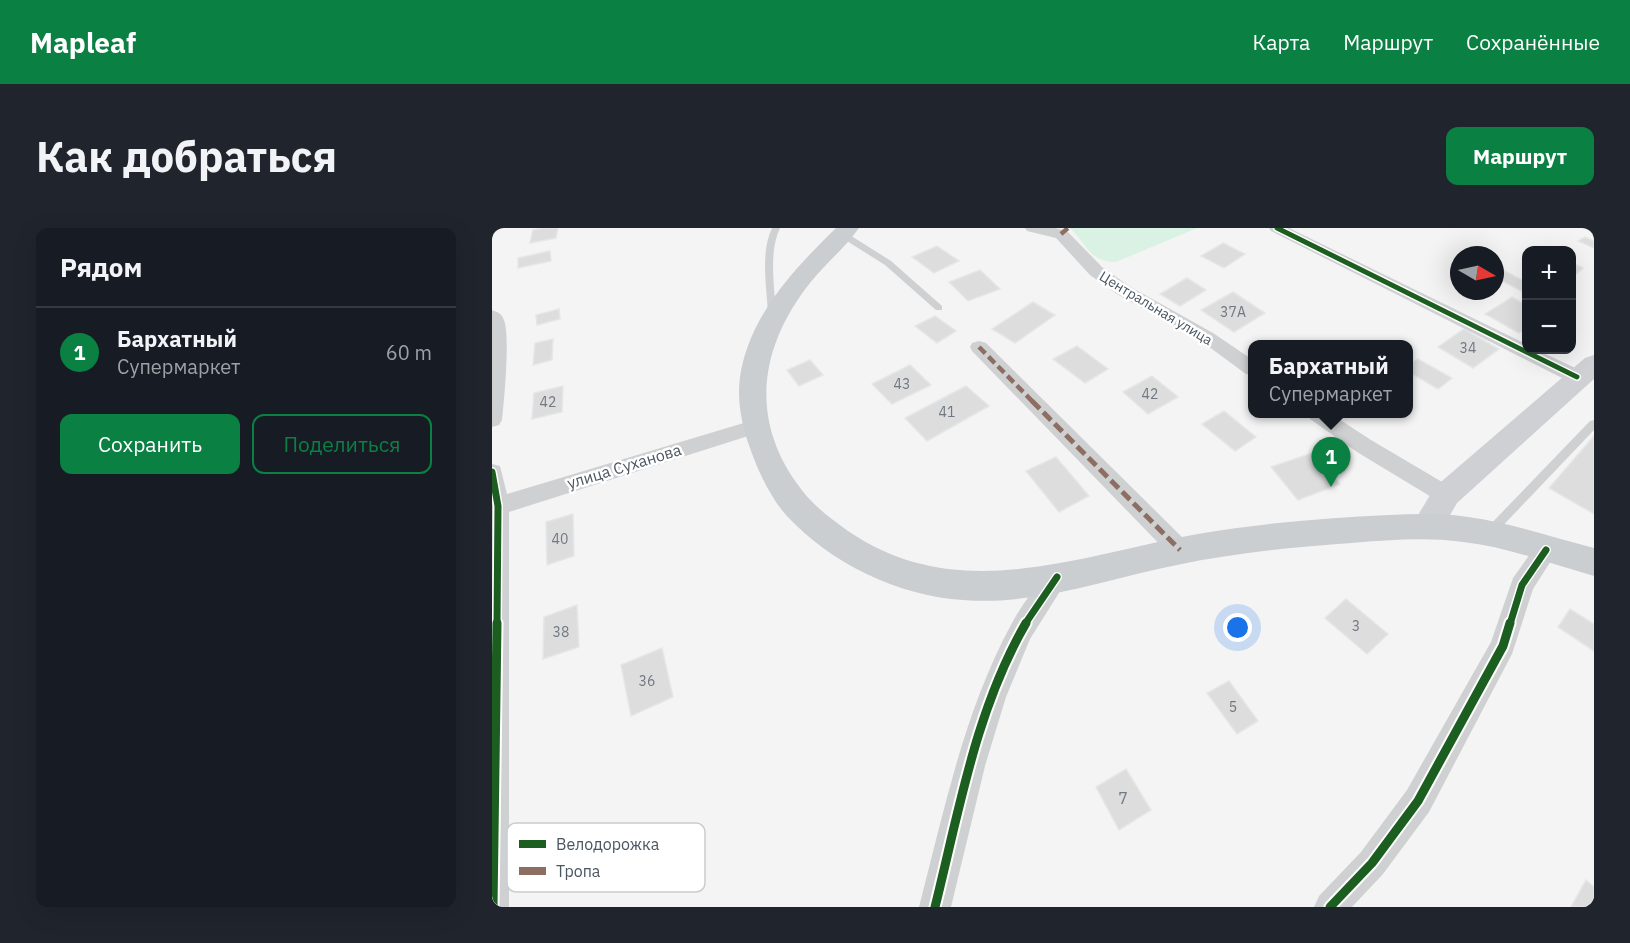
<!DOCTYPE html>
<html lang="ru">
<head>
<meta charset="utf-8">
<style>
  :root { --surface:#171b24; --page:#20242c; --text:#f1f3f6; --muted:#9ea1a6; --line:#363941; --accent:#0b8043 }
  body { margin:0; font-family:"IBM Plex Sans",sans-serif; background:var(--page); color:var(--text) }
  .controls { position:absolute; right:18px; top:18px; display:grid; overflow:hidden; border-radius:12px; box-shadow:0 6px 24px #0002 }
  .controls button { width:54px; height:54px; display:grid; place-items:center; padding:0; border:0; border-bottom:2px solid var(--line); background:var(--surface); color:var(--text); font:30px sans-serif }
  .compass { position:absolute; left:958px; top:18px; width:54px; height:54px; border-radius:50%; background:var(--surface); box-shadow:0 6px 24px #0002; rotate:99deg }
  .you { position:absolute; left:746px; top:400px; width:21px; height:21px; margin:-15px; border:4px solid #fff; border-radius:50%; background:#1a73e8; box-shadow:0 0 0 9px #1a73e833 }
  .badge { display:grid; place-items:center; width:39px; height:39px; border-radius:50%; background:var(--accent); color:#fff; font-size:20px; font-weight:700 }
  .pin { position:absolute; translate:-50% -50px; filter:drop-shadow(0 2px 3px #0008) }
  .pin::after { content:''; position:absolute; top:32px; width:21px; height:18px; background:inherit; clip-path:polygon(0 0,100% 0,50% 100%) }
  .popup { position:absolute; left:756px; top:112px; width:165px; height:78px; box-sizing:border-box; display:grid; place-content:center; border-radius:12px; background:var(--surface); filter:drop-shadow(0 2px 4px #0005); font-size:20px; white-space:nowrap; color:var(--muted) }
  .popup b { font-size:22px; color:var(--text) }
  .popup::after { content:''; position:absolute; left:50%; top:100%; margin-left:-12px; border:12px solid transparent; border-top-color:var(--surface) }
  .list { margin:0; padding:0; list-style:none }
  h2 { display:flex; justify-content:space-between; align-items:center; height:78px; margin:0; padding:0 24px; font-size:26px }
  h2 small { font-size:20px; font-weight:400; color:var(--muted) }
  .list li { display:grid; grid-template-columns:39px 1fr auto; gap:18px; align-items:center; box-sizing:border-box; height:90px; padding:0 24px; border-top:2px solid var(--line) }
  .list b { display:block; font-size:22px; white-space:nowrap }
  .list p { margin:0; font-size:20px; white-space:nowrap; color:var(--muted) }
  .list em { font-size:20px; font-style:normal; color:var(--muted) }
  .actions { display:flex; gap:12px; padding:18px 24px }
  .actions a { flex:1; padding:14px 0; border:2px solid var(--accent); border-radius:12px; text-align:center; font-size:21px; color:var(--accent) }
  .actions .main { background:var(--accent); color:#fff }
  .map { position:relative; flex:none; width:1102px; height:679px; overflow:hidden; border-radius:12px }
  header { display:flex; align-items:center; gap:36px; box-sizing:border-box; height:84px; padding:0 30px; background:var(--accent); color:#fff }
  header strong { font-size:28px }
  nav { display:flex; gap:33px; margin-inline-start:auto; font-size:21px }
  .intro { display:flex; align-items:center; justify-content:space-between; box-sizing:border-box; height:144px; padding:0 36px }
  h1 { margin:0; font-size:42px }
  .button { padding:15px 27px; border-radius:12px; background:var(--accent); color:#fff; font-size:21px; font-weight:700 }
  main { display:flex; gap:36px; padding:0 36px }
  aside { flex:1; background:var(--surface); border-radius:12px; box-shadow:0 6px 24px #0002 }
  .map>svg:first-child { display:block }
  .green { fill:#d9f2e3 }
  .building { fill:#ddddde; stroke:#e5e6e7; stroke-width:1.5 }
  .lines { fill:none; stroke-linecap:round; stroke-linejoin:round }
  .lane { fill:#ced0d2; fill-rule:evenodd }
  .street { fill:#ced0d2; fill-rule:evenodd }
  .secondary { fill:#ced0d4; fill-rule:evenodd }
  .primary { fill:#caced1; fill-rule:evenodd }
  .quiet-far1 { stroke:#8d6e63; stroke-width:4.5; stroke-dasharray:9 4.5; stroke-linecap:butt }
  .quiet { stroke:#8d6e63; stroke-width:5; stroke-dasharray:11 5; stroke-linecap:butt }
  .cycleway-far2-casing { stroke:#fff; stroke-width:8 }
  .cycleway-far1-casing { stroke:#fff; stroke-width:10 }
  .cycleway-casing { stroke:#fff; stroke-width:13 }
  .cycleway-far2 { stroke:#1b5e20; stroke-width:5 }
  .cycleway-far1 { stroke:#1b5e20; stroke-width:7 }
  .cycleway { stroke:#1b5e20; stroke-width:9 }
  .labels { text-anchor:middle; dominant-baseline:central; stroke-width:5; stroke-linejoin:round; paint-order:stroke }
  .far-street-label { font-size:14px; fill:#4a5661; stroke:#fff }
  .number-label { font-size:14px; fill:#707881 }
  .street-label { font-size:16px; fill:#4a5661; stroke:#fff }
  .near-number-label { font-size:16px; fill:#707881 }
  .key { fill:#fff; stroke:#c9ccd0; stroke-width:1.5 }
  .key-label { font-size:16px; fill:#4a5661 }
</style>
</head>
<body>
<header>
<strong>Mapleaf</strong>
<nav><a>Карта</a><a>Маршрут</a><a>Сохранённые</a></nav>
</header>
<div class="intro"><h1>Как добраться</h1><a class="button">Маршрут</a></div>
<main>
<aside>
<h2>Рядом<small></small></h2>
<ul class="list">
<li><span class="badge">1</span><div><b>Бархатный</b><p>Супермаркет</p></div><em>60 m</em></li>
</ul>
<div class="actions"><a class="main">Сохранить</a><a>Поделиться</a></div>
</aside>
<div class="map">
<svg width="1102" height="679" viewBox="0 0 1102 679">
  <rect width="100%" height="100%" fill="#f4f4f4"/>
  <path class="green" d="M578,0H705L624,34C597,34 595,16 578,0Z"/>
  <g class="building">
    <path d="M52,0H66L64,10L38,15L41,2Z"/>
    <path d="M1093,9L1102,13V20L1086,13Z"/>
    <path d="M731,15L753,26L732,40L709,28Z"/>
    <path d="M445,18L467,33L442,45L420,29Z"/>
    <path d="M58,23L59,33L26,40V30Z"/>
    <path d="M1080,35L1091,40L1080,50Z"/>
    <path d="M1007,40L1034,54V62L1031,64L1003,49V42Z"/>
    <path d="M488,42L508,61L476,73L457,54Z"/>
    <path d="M695,50L714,62L688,78L668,66Z"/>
    <path d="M741,64L773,85L742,104L709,82Z"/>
    <path d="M1020,69L1034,77V100L1027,105L993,86Z"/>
    <path d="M541,74L563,87L523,115L500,101Z"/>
    <path d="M67,81L68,91L45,97L44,87Z"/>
    <path d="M443,88L464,103L445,115L423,98Z"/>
    <path d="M972,101L1007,121L981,140L946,119Z"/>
    <path d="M61,111L60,132L41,137L43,115Z"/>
    <path d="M585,118L616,141L593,155L561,131Z"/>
    <path d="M926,131L960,150L946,161L917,144V137Z"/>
    <path d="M318,132L331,147L307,158L295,142Z"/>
    <path d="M418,137L439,157L400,176L380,156Z"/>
    <path d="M660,148L686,169L656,186L631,164Z"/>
    <path d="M71,158L70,184L40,191L42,165Z"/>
    <path d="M474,158L497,178L435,213L413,190Z"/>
    <path d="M732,183L764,209L743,223L710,196Z"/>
    <path d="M1102,208V286L1057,260Z"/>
    <path d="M820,225L848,256L806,272L779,239Z"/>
    <path d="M564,229L597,268L567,284L534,243Z"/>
    <path d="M81,286L82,328L55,337L54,294Z"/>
    <path d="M854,371L896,406L875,426L833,390Z"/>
    <path d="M85,377L87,419L51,431L52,389Z"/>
    <path d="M1078,381L1102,396V423L1066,399Z"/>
    <path d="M170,420L181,469L139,488L129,437Z"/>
    <path d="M737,453L766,493L745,506L715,465Z"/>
    <path d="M634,541L659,582L627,602L604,559Z"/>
    <path d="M109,595L113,646L84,660L80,608Z"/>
    <path d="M1094,652L1102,659V679H1079Z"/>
  </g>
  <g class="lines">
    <g class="lane">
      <path d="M280,0H288C276,25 283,60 284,87L280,90L276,87C275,60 268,25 280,0Z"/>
      <path d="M347,4H353L399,33L450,78V82H444L393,37L347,8Z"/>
      <path d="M1102,192V202L1001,308H993L991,305L993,302L1098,193Z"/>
    </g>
    <g class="street">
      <path d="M533,0H563L575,3L610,39L637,58L721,105L761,132V147L754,146L709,113L625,66L598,47L564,10L535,3Z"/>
      <path d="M777,0H797L1034,116V122H1045L1092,144L1095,149L1092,154L1085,156L1078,154L779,3Z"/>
      <path d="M0,82C5,84 9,85 11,90C19,102 12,174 10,192L7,197L0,199Z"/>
      <path d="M487,113L494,115L696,315L700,322L696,329L688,332L680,329L480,123L478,119L480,115Z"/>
      <path d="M815,186H839L879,212L962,261L965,267L962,273L954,276L946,273L865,224L818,191Z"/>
      <path d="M265,191L272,193L275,198L272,203L17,284V679H0V236L8,238L15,266Z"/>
      <path d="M1054,312L1062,315L1066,322L1041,361L1020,426L937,584L891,646L860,679H822L827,668L869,624L915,562L999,414L1021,350L1046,315Z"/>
      <path d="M565,339L574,342L577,349L538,411L514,469L493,538L459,679H427C452,583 472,483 520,395C530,376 544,359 556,342Z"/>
    </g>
    <path class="secondary" d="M1102,127V151L965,275L947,306L936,310L925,306L920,297L943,259L1093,130Z"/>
    <path class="primary" d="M344,0H367C353,20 333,36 318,55C268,118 257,190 306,257C319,276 338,290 356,303C467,379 587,327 706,306C769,295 833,290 897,287C923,286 950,285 976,289C1019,295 1060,309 1102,320V348C1059,336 1016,319 971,314C934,309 896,312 860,315C801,319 742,325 685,337C614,351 543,378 471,372C406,368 338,335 294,287C278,269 266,243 258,220C248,192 243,163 251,134C264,81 306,37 344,0Z"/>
    <g class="quiet-far1">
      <path d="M569,6L576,0"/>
      <path d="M487,119L542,175"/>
    </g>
    <path class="quiet" d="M540,173L688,322"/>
    <defs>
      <path id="cycleway-far2" d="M785,0L1085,149"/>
      <g id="cycleway-far1">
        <path d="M0,244L6,278L5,396"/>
        <path d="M533,396L565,349"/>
        <path d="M1018,396L1030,357L1054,322"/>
      </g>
      <g id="cycleway">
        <path d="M1,679L5,395"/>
        <path d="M443,679C467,583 484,481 534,395"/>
        <path d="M838,679L880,635L926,573L1011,418L1018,395"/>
      </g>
    </defs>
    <use href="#cycleway-far2" class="cycleway-far2-casing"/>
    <use href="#cycleway-far1" class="cycleway-far1-casing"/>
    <use href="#cycleway" class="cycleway-casing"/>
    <use href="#cycleway-far2" class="cycleway-far2"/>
    <use href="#cycleway-far1" class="cycleway-far1"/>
    <use href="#cycleway" class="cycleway"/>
  </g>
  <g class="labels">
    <g class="far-street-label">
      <text transform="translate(664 80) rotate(31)">Центральная улица</text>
    </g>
    <g class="number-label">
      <text x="741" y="84">37А</text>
      <text x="976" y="120">34</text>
      <text x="410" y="156">43</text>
      <text x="658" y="166">42</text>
      <text x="56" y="174">42</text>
      <text x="455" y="184">41</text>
      <text x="68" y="311">40</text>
      <text x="864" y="398">3</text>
      <text x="69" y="404">38</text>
      <text x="155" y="453">36</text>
      <text x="741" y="479">5</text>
    </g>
    <g class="street-label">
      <text transform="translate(132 238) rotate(-17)">улица Суханова</text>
    </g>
    <g class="near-number-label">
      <text x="631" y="570">7</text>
    </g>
  </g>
  <rect x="15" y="595" width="198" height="69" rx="9" class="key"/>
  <rect x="27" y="612" width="27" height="8" fill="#1b5e20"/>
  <rect x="27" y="639" width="27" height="8" fill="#8d6e63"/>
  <g class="key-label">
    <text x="64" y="622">Велодорожка</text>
    <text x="64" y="649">Тропа</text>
  </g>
</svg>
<div class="controls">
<button>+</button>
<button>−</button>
</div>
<svg class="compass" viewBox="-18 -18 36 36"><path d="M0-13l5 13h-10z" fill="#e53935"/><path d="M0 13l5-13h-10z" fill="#9ea1a6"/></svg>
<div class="you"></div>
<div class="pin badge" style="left:839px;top:259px">1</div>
<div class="popup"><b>Бархатный</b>Супермаркет</div>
</div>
</main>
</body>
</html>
